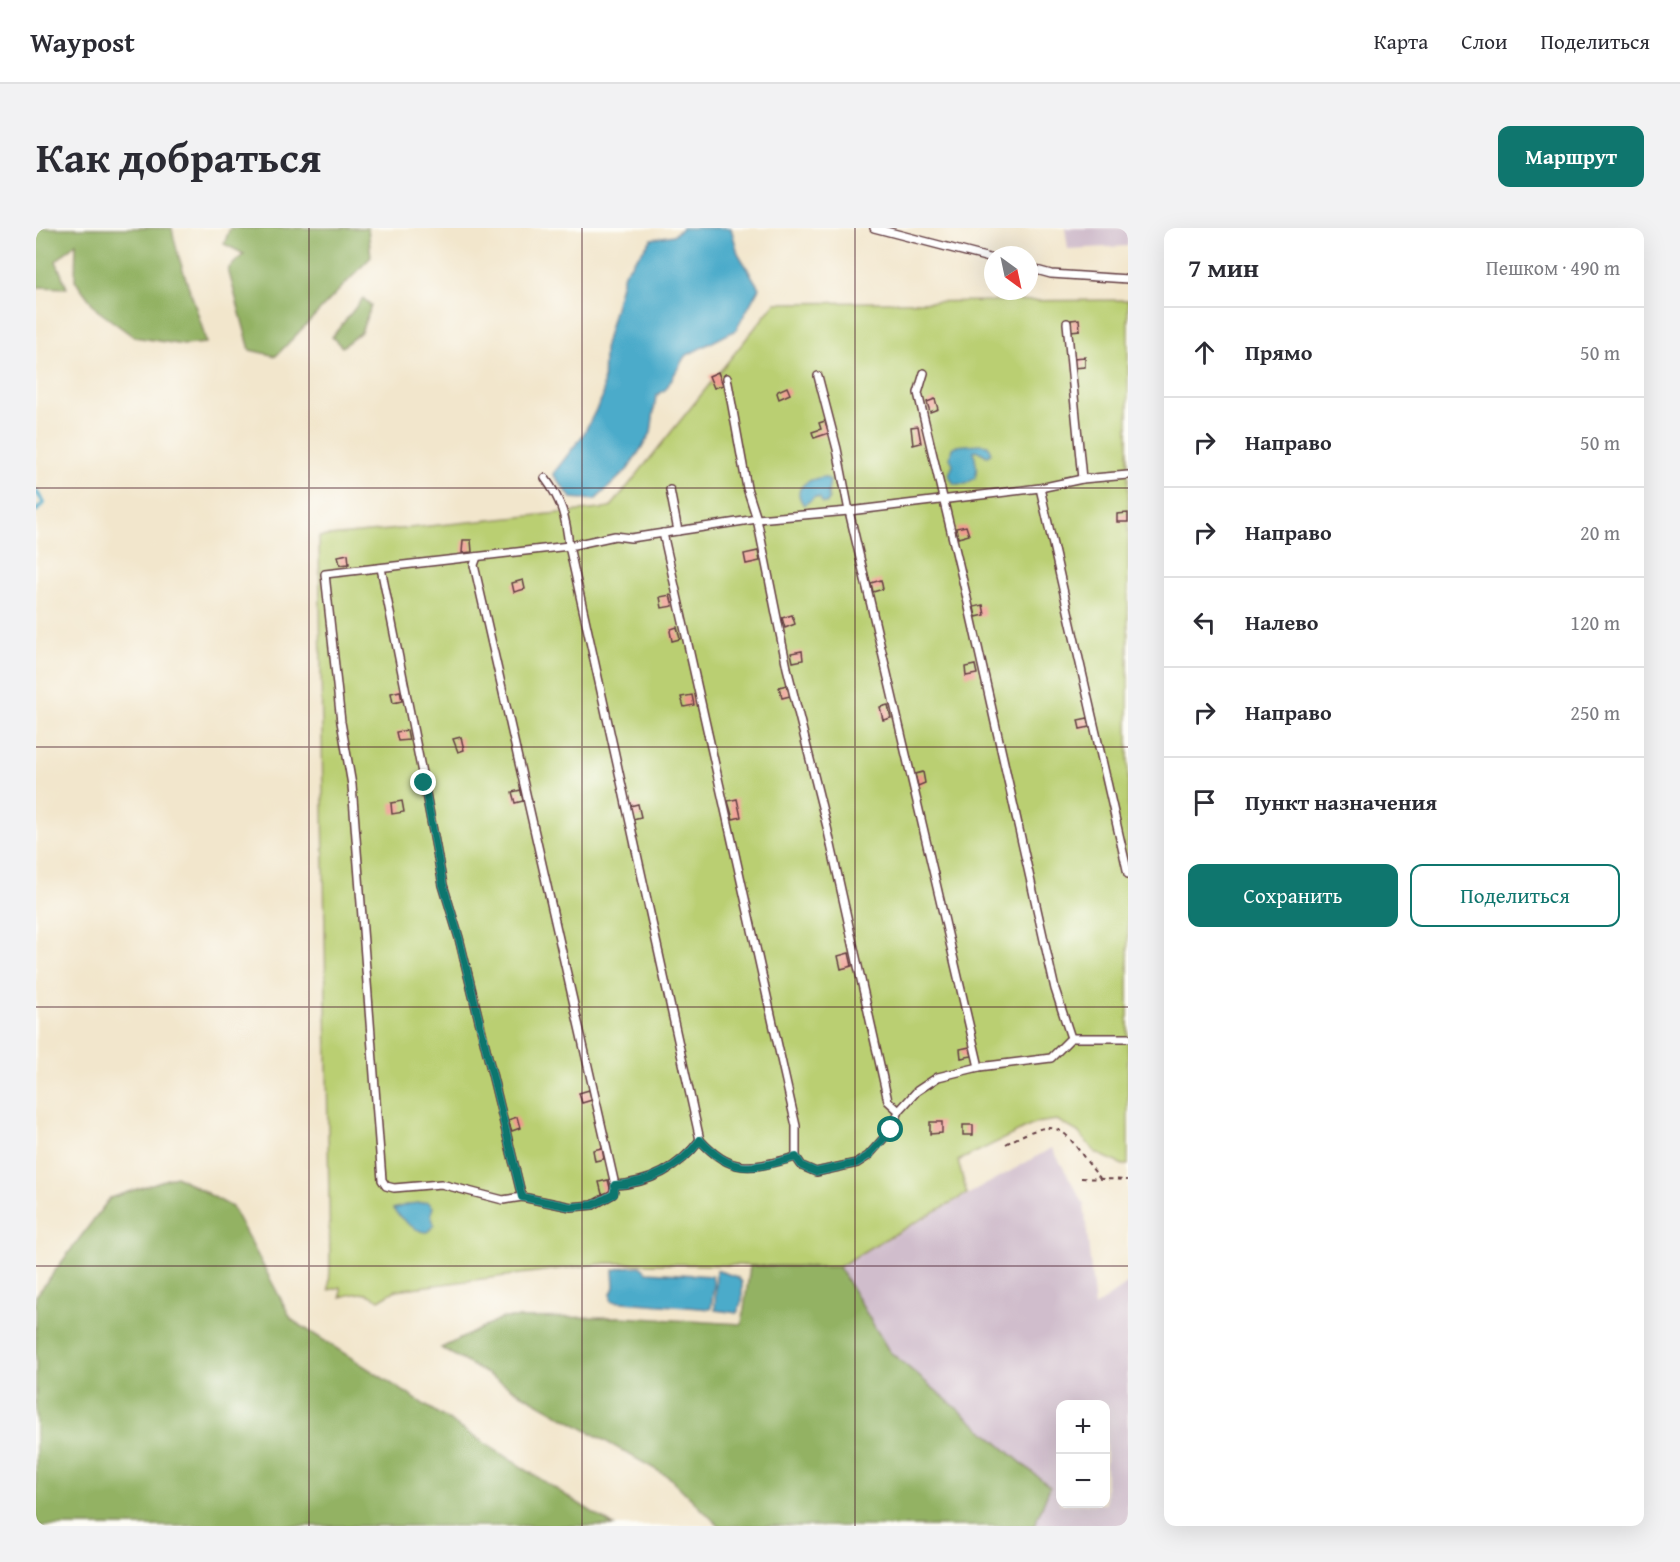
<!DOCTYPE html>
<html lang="ru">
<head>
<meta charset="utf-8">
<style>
  :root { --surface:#fff; --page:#f2f2f3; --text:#2b2b33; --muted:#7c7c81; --line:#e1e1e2; --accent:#0f766e }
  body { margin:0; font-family:"Gentium Book Plus",serif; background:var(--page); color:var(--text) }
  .controls { position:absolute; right:18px; bottom:18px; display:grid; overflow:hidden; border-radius:12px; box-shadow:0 6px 24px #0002 }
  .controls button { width:54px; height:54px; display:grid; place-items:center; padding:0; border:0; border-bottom:2px solid var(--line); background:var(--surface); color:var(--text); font:30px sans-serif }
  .compass { position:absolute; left:948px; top:18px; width:54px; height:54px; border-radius:50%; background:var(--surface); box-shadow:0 6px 24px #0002; rotate:147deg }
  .stop { position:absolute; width:18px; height:18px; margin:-14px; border:4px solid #0f766e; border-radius:50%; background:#fff }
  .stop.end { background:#0f766e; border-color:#fff; box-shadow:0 2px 6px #0008 }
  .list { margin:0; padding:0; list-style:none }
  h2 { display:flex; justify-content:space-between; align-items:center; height:78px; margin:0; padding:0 24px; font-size:26px }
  h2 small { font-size:20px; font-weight:400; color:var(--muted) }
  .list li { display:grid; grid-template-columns:39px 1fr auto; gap:18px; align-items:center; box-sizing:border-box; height:90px; padding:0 24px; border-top:2px solid var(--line) }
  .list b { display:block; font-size:22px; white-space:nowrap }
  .list em { font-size:20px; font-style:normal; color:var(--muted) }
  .actions { display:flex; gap:12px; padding:18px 24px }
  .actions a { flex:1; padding:14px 0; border:2px solid var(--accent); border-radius:12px; text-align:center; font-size:21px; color:var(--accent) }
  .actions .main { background:var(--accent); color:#fff }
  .icon { flex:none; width:33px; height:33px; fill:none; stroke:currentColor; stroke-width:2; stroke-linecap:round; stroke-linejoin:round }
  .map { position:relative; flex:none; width:1092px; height:1298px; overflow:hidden; border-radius:12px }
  header { display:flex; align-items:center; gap:36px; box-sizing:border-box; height:84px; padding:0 30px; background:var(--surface); border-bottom:2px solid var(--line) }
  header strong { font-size:28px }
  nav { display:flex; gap:33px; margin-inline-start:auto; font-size:21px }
  .intro { display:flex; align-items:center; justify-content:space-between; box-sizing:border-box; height:144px; padding:0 36px }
  h1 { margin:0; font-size:42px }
  .button { padding:15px 27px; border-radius:12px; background:var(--accent); color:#fff; font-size:21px; font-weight:700 }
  main { display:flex; gap:36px; padding:0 36px }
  aside { flex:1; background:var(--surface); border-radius:12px; box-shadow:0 6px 24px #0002 }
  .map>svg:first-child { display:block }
  .industrial { fill:#d0bdcc; fill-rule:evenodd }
  .green { fill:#bacf72; stroke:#82774e; stroke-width:1.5 }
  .forest { fill:#93b264; stroke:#6e6848; stroke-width:1.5 }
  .water { fill:#4babca; stroke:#4a657a; stroke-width:1.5 }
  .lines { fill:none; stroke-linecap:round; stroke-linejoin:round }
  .stream { stroke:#4babca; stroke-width:4 }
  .building { fill:#ef998e }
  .service-casing { stroke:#633d43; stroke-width:10 }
  .path { stroke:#633d43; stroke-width:2; stroke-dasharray:4.5 4.5; stroke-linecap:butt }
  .service { stroke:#fff; stroke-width:7 }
  .route { stroke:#0f766e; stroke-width:8 }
  .grid { fill:none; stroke:#4a1f2b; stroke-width:1.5; stroke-opacity:0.55 }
</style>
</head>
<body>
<header>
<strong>Waypost</strong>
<nav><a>Карта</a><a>Слои</a><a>Поделиться</a></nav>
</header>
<div class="intro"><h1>Как добраться</h1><a class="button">Маршрут</a></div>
<main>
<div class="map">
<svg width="1092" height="1298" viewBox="0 0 1092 1298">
  <rect width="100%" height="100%" fill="#fdfcf7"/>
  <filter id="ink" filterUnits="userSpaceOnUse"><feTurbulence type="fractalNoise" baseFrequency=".0167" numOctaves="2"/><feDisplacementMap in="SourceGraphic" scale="12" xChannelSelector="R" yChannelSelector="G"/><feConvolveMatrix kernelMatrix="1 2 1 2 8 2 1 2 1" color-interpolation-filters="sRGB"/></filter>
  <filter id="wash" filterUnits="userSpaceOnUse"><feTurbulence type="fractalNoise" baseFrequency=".008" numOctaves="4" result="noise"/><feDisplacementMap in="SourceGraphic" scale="24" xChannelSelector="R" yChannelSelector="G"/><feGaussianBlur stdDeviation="1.35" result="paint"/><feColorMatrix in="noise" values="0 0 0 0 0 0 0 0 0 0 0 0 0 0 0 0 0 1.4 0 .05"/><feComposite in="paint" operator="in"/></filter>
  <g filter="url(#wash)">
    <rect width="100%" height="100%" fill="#f2e6cc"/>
    <g class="industrial">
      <path d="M1029,0H1092V18L1032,21Z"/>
      <path d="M1016,920L1048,976L1059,1079L1092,1055V1298H998L1014,1259L853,1123L803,1039L835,1020ZM1024,1176H1070V1276H1024Z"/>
    </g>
    <path class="green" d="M1092,72V937H1087L1060,925L1042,904L1021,892L1000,895L922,933L931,966L835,1019L803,1039L571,1035L360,1062L343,1072C329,1062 320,1065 305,1069V1059L293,1062L294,1039L283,309L574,280L739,75Z"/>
    <g class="forest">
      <path d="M0,0H136C142,39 162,76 170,115L148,117L98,109L61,82L39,52L40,15L20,33L31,60L0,59Z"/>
      <path d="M194,0H332L335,29L240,128L214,122L192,41L208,26L188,16Z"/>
      <path d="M327,70L335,78L325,104L306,119L296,109Z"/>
      <path d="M140,948L196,979L256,1092L578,1298H0V1068L74,970Z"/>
      <path d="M714,1038L803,1039L853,1123L1014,1259L998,1298H683L633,1249L405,1120L467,1090L586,1089L706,1096Z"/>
    </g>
    <g class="water">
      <path d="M646,0H695L702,25L723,60L700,102L649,128L630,161L620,168L615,205L592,241L559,272L535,270L517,246L547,207L567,168L568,121L588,45L616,11L637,7Z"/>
      <path d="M944,216L952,217L955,225L951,228L941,222L938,223L941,242L939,250L930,256H918L913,247L917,236L914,230L916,220L919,218Z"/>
      <path d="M788,249L794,252L792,264L793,272L791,275H786L784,270L779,269L768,277C754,259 773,251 788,249Z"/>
      <path d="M392,974L397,979L395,986L398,997L392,1004C379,1004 365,991 357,981L373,976Z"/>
      <path d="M604,1038L611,1044L676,1048L678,1057L675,1081L575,1073V1066L578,1059L577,1042L589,1039Z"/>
      <path d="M680,1042L701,1049L706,1054V1072L701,1085L679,1082Z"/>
    </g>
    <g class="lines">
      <path class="stream" d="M0,263L8,275L0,283"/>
    </g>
    <g id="blocks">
      <g class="building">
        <path d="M1043,91L1044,102L1035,103V92Z"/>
        <path d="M1049,129V139L1037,140V130Z"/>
        <path d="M682,144L687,157L678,160L673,148Z"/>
        <path d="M751,159L754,166L743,171L741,165L742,163Z"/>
        <path d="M899,171L902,181L894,184L891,174Z"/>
        <path d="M789,193L793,205L778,210L776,204L785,201L783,195Z"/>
        <path d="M882,198L885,215L877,217L875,199Z"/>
        <path d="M1092,285V294H1081V286Z"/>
        <path d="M930,298L933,307L922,310L920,300Z"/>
        <path d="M427,312H435L436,324L426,325Z"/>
        <path d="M722,323L724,333L710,336L708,326Z"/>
        <path d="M312,326L313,336L304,337L302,328Z"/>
        <path d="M487,352L489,361L478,364L476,355Z"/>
        <path d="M845,352L847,361L837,364L835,355Z"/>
        <path d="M634,367L637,378L626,380L624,369Z"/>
        <path d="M947,377L949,387L940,389L938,379Z"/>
        <path d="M756,387L759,396L749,400L746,390Z"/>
        <path d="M641,399L644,411L636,413L634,403L635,401Z"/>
        <path d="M766,423L767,432L757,434L755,425Z"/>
        <path d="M939,437L941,446L930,448L929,439Z"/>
        <path d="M751,457L754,468L746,470L743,459Z"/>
        <path d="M364,463L366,473L357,475L355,465Z"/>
        <path d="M656,467L658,477L648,479L645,469Z"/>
        <path d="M852,477L855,490L847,492L844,479Z"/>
        <path d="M1052,490L1054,499L1044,501L1042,492Z"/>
        <path d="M371,502L373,512L362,513L360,504Z"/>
        <path d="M425,509L428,522L422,524L417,511Z"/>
        <path d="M887,544L889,555L882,558L879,546Z"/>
        <path d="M485,562L487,573L479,575L476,564Z"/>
        <path d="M701,571L705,589L697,591L692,573Z"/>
        <path d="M366,573L368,584L356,586L355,575Z"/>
        <path d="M602,576L605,589L597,591L594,578Z"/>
        <path d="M813,725L816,738L805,741L802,728Z"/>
        <path d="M934,819L936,828L925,830L924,821Z"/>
        <path d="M553,862L556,872L546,875L543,865Z"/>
        <path d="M481,889L484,900L476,903L472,892Z"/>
        <path d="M894,894H906V905L894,906Z"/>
        <rect x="927" y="897" width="10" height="10"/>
        <path d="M566,920L568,931L559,933L557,922Z"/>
        <path d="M572,952L575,964L566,966L563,954Z"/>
      </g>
    </g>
  </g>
  <g filter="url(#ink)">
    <use href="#blocks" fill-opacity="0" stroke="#633d43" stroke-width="1.5"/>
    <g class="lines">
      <defs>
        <g id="service">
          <path d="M838,0L957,31"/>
          <path d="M993,40L1015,46L1092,51"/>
          <path d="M1031,95L1046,251"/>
          <path d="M888,145L882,165L930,366L1019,761L1035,810"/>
          <path d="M782,148L801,221L813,283L943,839"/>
          <path d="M691,150L711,260L721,291L751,440L791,599L852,873L863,883"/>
          <path d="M509,250C526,273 530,290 533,318L664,912"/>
          <path d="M1004,260L1092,646"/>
          <path d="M634,262L642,303"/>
          <path d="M627,305L760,898V929"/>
          <path d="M441,329L438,337L579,957"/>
          <path d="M345,340L388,555L407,657L423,710L486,969L535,979L557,977L577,966L579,957C613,955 643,940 664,912C696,948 717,940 760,929L766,938L780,944L821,935L832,928L855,902L863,883L881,863L902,849L943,839L1015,830L1035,810H1092"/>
          <path d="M486,969L467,972L405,956L358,960L350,958L346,952L316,557L305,494L289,346L533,318L579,308L595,310L721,291L813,283L1004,260L1046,251L1092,247"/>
        </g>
      </defs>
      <use href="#service" class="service-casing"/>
      <g class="path">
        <path d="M970,916C1031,881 1028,908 1064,950"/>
        <path d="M1045,950L1092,952"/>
      </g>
      <use href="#service" class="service"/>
    </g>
  </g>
  <g class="lines" filter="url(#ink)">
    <path class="route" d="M388,555L407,657L423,710L486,969L535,979L557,977L578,966L579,957C613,955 644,940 664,912C696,948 717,941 760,929L766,938L780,944L821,935L832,928L855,902"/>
  </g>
  <path class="grid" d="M273,0V1298M546,0V1298M819,0V1298M0,260H1092M0,519H1092M0,779H1092M0,1038H1092"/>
</svg>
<div class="controls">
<button>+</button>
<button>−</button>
</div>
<svg class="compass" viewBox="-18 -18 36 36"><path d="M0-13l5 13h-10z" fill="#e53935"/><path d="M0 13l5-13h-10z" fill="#7c7c81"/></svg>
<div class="stop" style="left:855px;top:902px"></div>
<div class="stop end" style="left:388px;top:555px"></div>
</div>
<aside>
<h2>7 мин<small>Пешком · 490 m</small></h2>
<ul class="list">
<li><svg class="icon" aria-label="ahead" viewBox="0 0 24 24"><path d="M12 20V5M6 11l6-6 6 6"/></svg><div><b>Прямо</b></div><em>50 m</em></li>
<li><svg class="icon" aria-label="right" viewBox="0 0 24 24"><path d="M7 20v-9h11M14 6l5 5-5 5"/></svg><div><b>Направо</b></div><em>50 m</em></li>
<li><svg class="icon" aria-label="right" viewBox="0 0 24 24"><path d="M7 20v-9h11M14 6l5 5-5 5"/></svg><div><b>Направо</b></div><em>20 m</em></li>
<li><svg class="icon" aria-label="left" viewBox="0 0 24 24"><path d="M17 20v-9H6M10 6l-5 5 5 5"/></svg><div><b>Налево</b></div><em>120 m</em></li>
<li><svg class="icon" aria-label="right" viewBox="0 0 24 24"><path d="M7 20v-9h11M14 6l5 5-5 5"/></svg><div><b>Направо</b></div><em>250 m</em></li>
<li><svg class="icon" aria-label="arrive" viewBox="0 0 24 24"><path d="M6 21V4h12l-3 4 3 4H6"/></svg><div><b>Пункт назначения</b></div></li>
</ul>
<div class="actions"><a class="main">Сохранить</a><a>Поделиться</a></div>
</aside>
</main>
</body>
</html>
